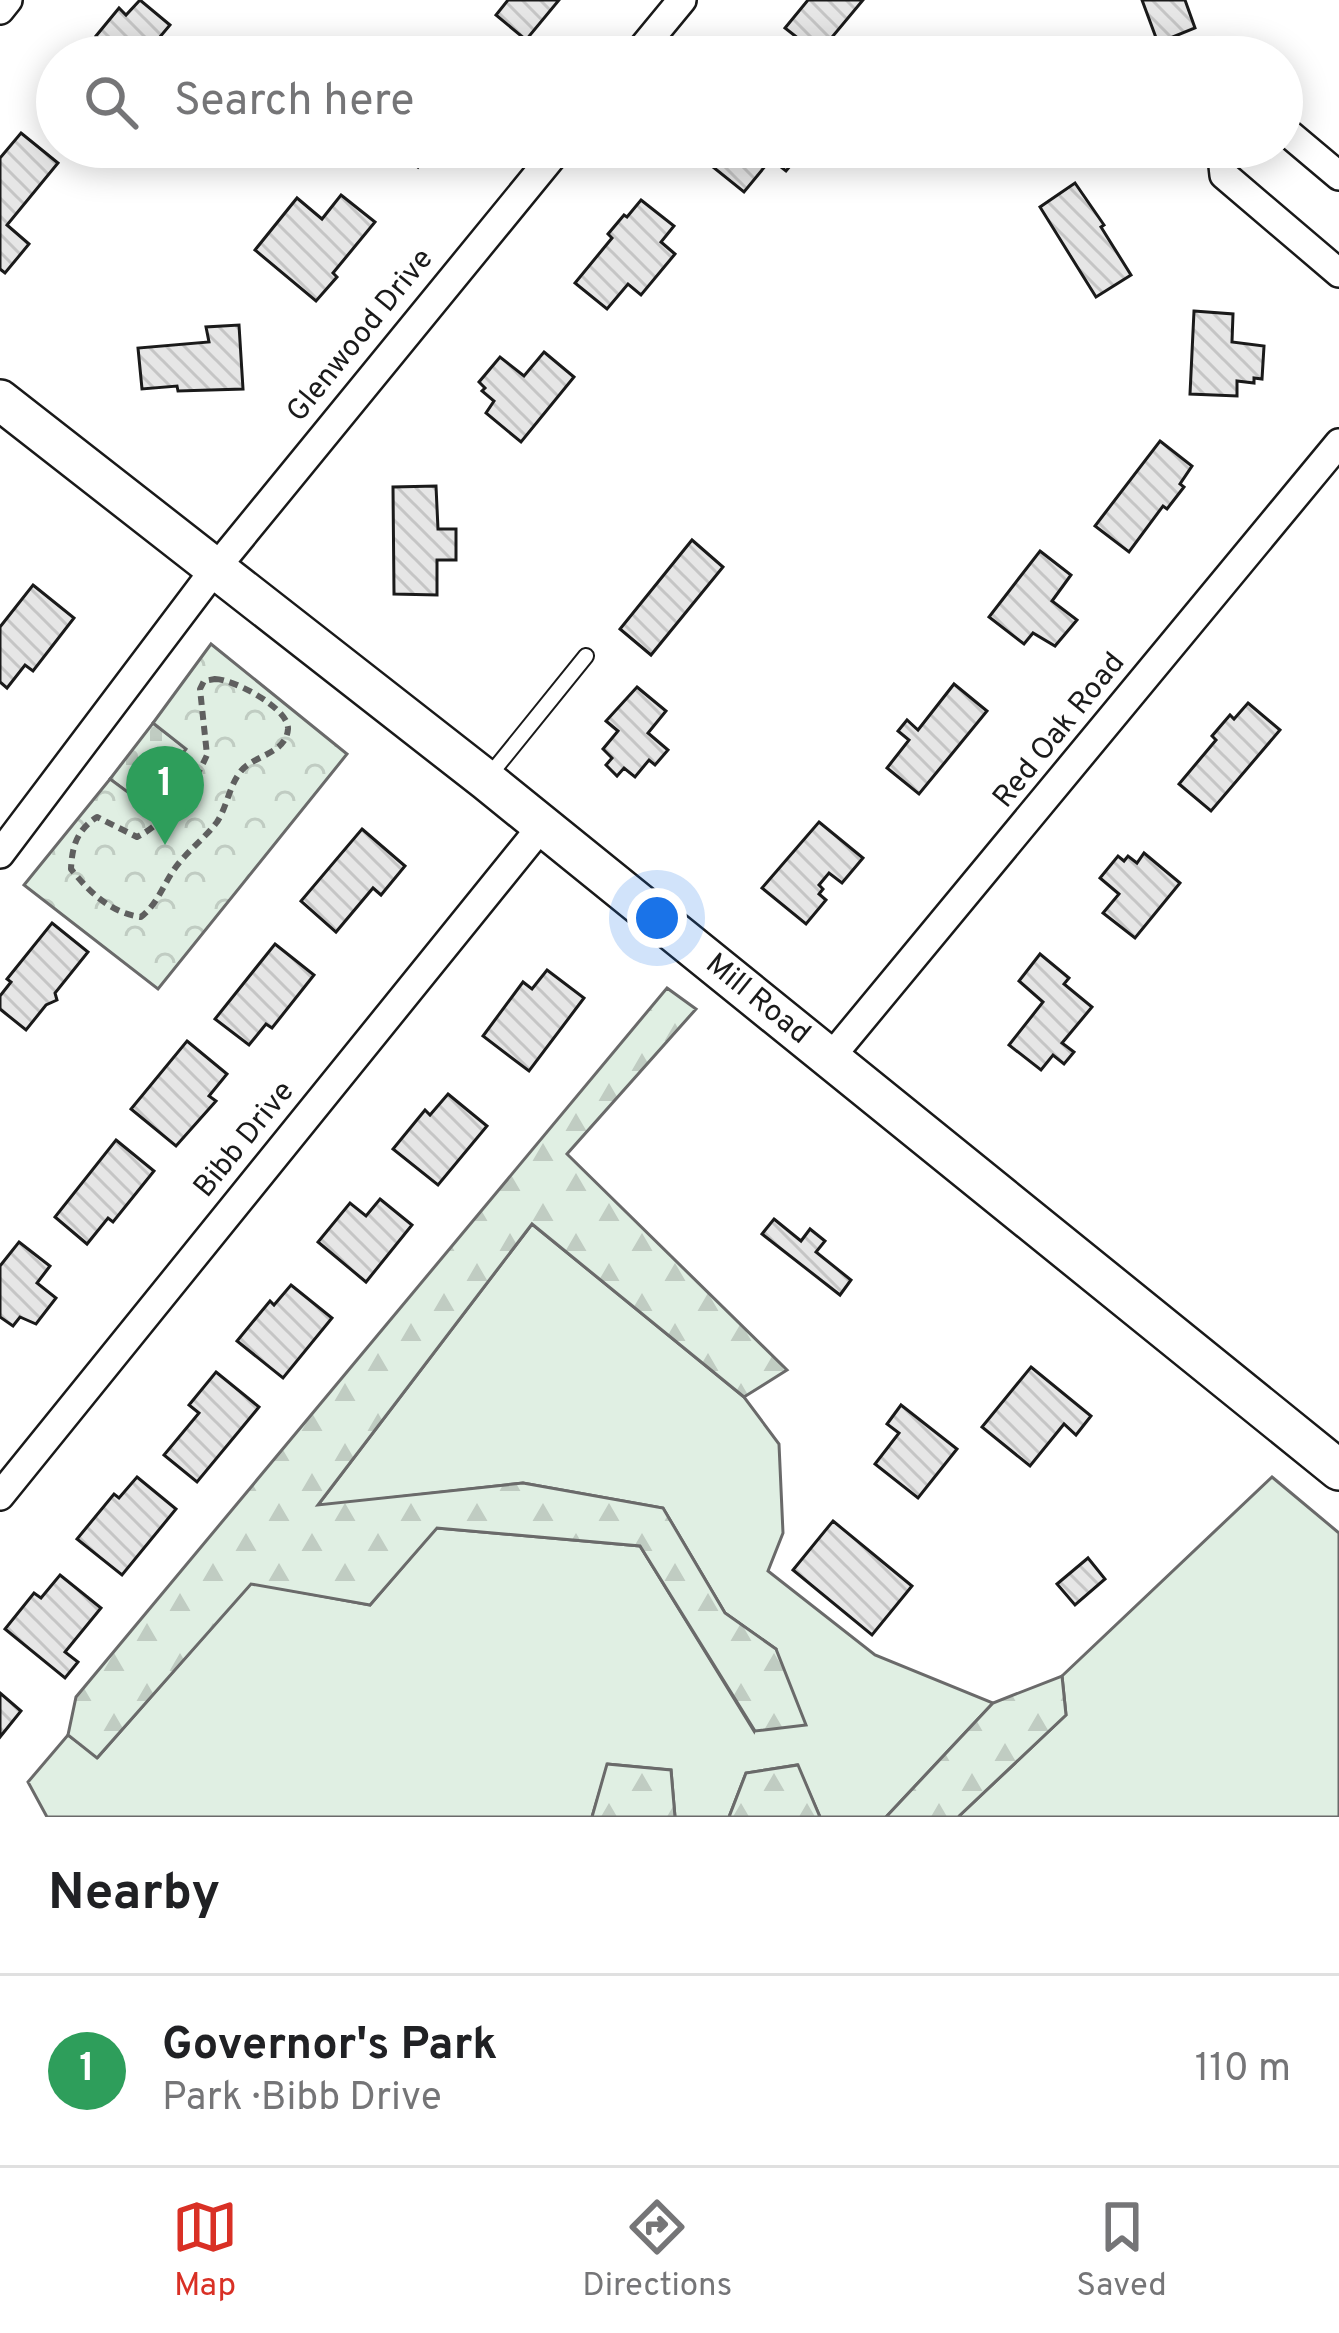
<!DOCTYPE html>
<html lang="en">
<head>
<meta charset="utf-8">
<style>
  :root { --surface:#fff; --page:#f2f2f2; --text:#202124; --muted:#757577; --line:#e0e0e0; --accent:#d93025 }
  body { margin:0; font-family:Overpass,sans-serif; background:var(--page); color:var(--text) }
  .you { position:absolute; left:657px; top:918px; width:42px; height:42px; margin:-30px; border:9px solid #fff; border-radius:50%; background:#1a73e8; box-shadow:0 0 0 18px #1a73e833 }
  .badge { display:grid; place-items:center; width:78px; height:78px; border-radius:50%; background:var(--accent); color:#fff; font-size:39px; font-weight:700 }
  .pin { position:absolute; translate:-50% -99px; filter:drop-shadow(0 3px 6px #0008) }
  .pin::after { content:''; position:absolute; top:63px; width:42px; height:36px; background:inherit; clip-path:polygon(0 0,100% 0,50% 100%) }
  .list { margin:0; padding:0; list-style:none }
  h2 { display:flex; justify-content:space-between; align-items:center; height:156px; margin:0; padding:0 48px; font-size:51px }
  h2 small { font-size:39px; font-weight:400; color:var(--muted) }
  .list li { display:grid; grid-template-columns:78px 1fr auto; gap:36px; align-items:center; box-sizing:border-box; height:192px; padding:0 48px; border-top:3px solid var(--line) }
  .list b { display:block; font-size:45px; white-space:nowrap }
  .list p { margin:0; font-size:39px; white-space:nowrap; color:var(--muted) }
  .list em { font-size:39px; font-style:normal; color:var(--muted) }
  .icon { flex:none; width:66px; height:66px; fill:none; stroke:currentColor; stroke-width:2; stroke-linecap:round; stroke-linejoin:round }
  .map { position:relative; flex:none; width:1339px; height:1817px; overflow:hidden }
  .search { position:absolute; background:var(--surface); box-shadow:0 6px 30px #0003; left:36px; right:36px; top:36px; height:132px; display:flex; align-items:center; gap:30px; box-sizing:border-box; padding:0 42px; border-radius:66px; color:var(--muted); font-size:45px }
  .sheet { height:348px; background:var(--surface) }
  nav { display:flex; justify-content:space-around; align-items:center; box-sizing:border-box; height:168px; border-top:3px solid var(--line); background:var(--surface); font-size:33px; color:var(--muted) }
  nav a { display:grid; justify-items:center; gap:6px }
  nav .on { color:var(--accent) }
  .map>svg:first-child { display:block }
  .grass { fill:#e0efe3; stroke:#6a6a6a; stroke-width:3 }
  .forest { fill:url(#forest-firs); stroke:#6a6a6a; stroke-width:3 }
  .cemetery { fill:url(#cemetery-stones); stroke:#6a6a6a; stroke-width:3 }
  .park { fill:url(#park-crowns); stroke:#6a6a6a; stroke-width:3 }
  .building { fill:url(#building-back-hatch); stroke:#1a1a1a; stroke-width:3 }
  .lines { fill:none; stroke-linecap:round; stroke-linejoin:round }
  .lane-casing { stroke:#1a1a1a; stroke-width:18 }
  .street-casing { stroke:#1a1a1a; stroke-width:32 }
  .secondary-casing { stroke:#1a1a1a; stroke-width:44 }
  .path { stroke:#5f5f5f; stroke-width:6; stroke-dasharray:9 6; stroke-linecap:butt }
  .lane { stroke:#fff; stroke-width:14 }
  .street { stroke:#fff; stroke-width:27 }
  .secondary { stroke:#fff; stroke-width:39 }
  .labels { text-anchor:middle; dominant-baseline:central; stroke-width:9; stroke-linejoin:round; paint-order:stroke }
  .street-label { font-size:30px; fill:#1a1a1a; stroke:#fff }
</style>
</head>
<body>
<div class="map">
<svg width="1339" height="1817" viewBox="0 0 1339 1817">
  <defs>
    <pattern id="forest-firs" width="22" height="20" patternUnits="userSpaceOnUse" patternTransform="scale(3)"><rect width="22" height="20" fill="#e0efe3"/><path d="M5 1l3.5 6h-7zM16 11l3.5 6h-7z" fill="#c0ccc2"/></pattern>
    <pattern id="cemetery-stones" width="16" height="16" patternUnits="userSpaceOnUse" patternTransform="scale(3)"><rect width="16" height="16" fill="#e0efe3"/><path d="M2 7V4a2 2 0 0 1 4 0v3zM10 15v-3a2 2 0 0 1 4 0v3z" fill="#c0ccc2"/></pattern>
    <pattern id="park-crowns" width="20" height="18" patternUnits="userSpaceOnUse" patternTransform="scale(3)"><rect width="20" height="18" fill="#e0efe3"/><path d="M2 6a3 3 0 1 1 6 0M12 15a3 3 0 1 1 6 0" fill="none" stroke="#c0ccc2"/></pattern>
    <pattern id="building-back-hatch" width="6" height="6" patternUnits="userSpaceOnUse" patternTransform="scale(3)"><rect width="6" height="6" fill="#e6e6e6"/><path d="M-1 5l2 2M0 0l6 6M5-1l2 2" fill="none" stroke="#c5c5c5"/></pattern>
  </defs>
  <rect width="100%" height="100%" fill="#fff"/>
  <g class="grass">
    <path d="M532,1224L744,1397L779,1444L783,1533L768,1571L875,1655L993,1703L886,1817H820L797,1765L746,1773L729,1817H675L671,1770L608,1764L592,1817H47L28,1782L68,1735L98,1757L251,1583L370,1605L436,1528L640,1546L754,1731L776,1649L725,1613L663,1508L523,1483L317,1506Z"/>
    <path d="M1272,1477L1339,1533V1817H958L1066,1715L1062,1676Z"/>
  </g>
  <g class="forest">
    <path d="M667,988L696,1009L567,1154L787,1370L744,1397L532,1224L318,1505L523,1483L663,1508L725,1613L776,1649L806,1725L755,1731L640,1546L437,1528L370,1605L251,1584L97,1758L68,1735L76,1697Z"/>
    <path d="M1062,1676L1066,1715L958,1817H886L993,1703Z"/>
    <path d="M607,1764L671,1770L675,1817H592Z"/>
    <path d="M798,1765L820,1817H729L746,1773Z"/>
  </g>
  <path class="cemetery" d="M153,723L187,749L144,805L110,779Z"/>
  <path class="park" d="M211,644L347,754L158,989L24,885L110,779L144,804L186,749L153,723Z"/>
  <g class="building">
    <path d="M140,0L170,25L143,57H91L103,43L96,36L119,8L126,15Z"/>
    <path d="M508,0H559L526,40L496,15Z"/>
    <path d="M808,0H863L818,54L785,28Z"/>
    <path d="M1142,0H1185L1195,28L1158,43Z"/>
    <path d="M21,133L58,163L7,225L29,244L5,273L0,269V158Z"/>
    <path d="M394,147H434L418,167Z"/>
    <path d="M712,147H806L786,171L771,159L744,192L708,163L717,151Z"/>
    <path d="M1075,183L1104,225L1101,227L1131,275L1096,297L1040,207Z"/>
    <path d="M341,195L375,222L333,273L337,277L316,301L255,250L297,198L322,219Z"/>
    <path d="M641,200L674,226L661,242L675,254L641,295L628,284L607,309L575,283L612,238L608,234L624,215L627,217Z"/>
    <path d="M1194,311L1233,314L1232,342L1264,346L1262,379L1254,378V383L1237,381V396L1190,394Z"/>
    <path d="M239,325L243,389L178,391L177,386L142,389L138,348L209,342L206,327Z"/>
    <path d="M544,352L574,377L521,442L486,413L494,401L482,391L485,388L479,382L500,357L524,376Z"/>
    <path d="M1160,441L1192,466L1180,484L1184,487L1167,509L1163,506L1129,552L1095,526Z"/>
    <path d="M436,486L438,529H456V560H437V595L394,594L393,487Z"/>
    <path d="M692,540L723,567L651,655L620,629Z"/>
    <path d="M1040,551L1071,575L1052,601L1077,620L1055,646L1033,633L1024,644L989,617Z"/>
    <path d="M33,585L74,618L33,671L25,665L7,688L0,682V627Z"/>
    <path d="M954,684L987,711L919,794L887,768L909,740L898,731L907,720L918,730Z"/>
    <path d="M637,687L666,711L648,733L668,750L655,765L649,760L635,777L624,768L617,776L606,765L612,758L603,749L618,731L606,721Z"/>
    <path d="M1248,703L1280,730L1211,811L1179,784L1216,740L1212,736L1230,715L1234,719Z"/>
    <path d="M819,822L863,858L842,883L829,873L819,885L823,889L819,894L826,900L806,924L762,888Z"/>
    <path d="M362,829L405,866L381,895L373,888L336,932L301,901Z"/>
    <path d="M1144,853L1180,883L1135,938L1103,913L1119,894L1100,878L1118,856L1124,861L1128,856L1137,863Z"/>
    <path d="M52,923L88,952L55,993L57,1000L46,1005L26,1030L0,1009V996L11,982L7,979Z"/>
    <path d="M275,944L314,975L272,1028L266,1024L249,1045L215,1019Z"/>
    <path d="M1040,954L1069,978L1064,984L1092,1007L1062,1043L1074,1052L1064,1064L1053,1055L1041,1070L1009,1045L1043,1002L1019,981Z"/>
    <path d="M547,970L584,998L529,1071L483,1036L523,982L532,989Z"/>
    <path d="M187,1041L227,1074L209,1096L216,1101L176,1146L131,1109Z"/>
    <path d="M448,1094L487,1126L438,1185L393,1149L425,1110L430,1115Z"/>
    <path d="M116,1140L154,1171L113,1222L108,1218L87,1244L55,1217Z"/>
    <path d="M380,1199L412,1225L366,1282L318,1242L350,1203L366,1216Z"/>
    <path d="M774,1219L801,1241L810,1229L825,1241L816,1252L851,1280L840,1295L762,1234Z"/>
    <path d="M19,1242L50,1266L37,1283L56,1298L36,1324L20,1317L13,1326L0,1317V1266Z"/>
    <path d="M291,1285L332,1318L283,1378L237,1341L270,1301L274,1305Z"/>
    <path d="M1031,1367L1091,1416L1076,1435L1064,1424L1030,1466L982,1427Z"/>
    <path d="M216,1372L259,1407L197,1482L164,1455L199,1413L189,1405Z"/>
    <path d="M901,1405L957,1449L918,1498L875,1464L899,1433L887,1424Z"/>
    <path d="M137,1477L176,1509L122,1575L77,1539L114,1494L119,1498Z"/>
    <path d="M833,1521L912,1586L872,1635L793,1570Z"/>
    <path d="M1088,1558L1105,1579L1075,1605L1057,1584Z"/>
    <path d="M60,1575L101,1608L65,1652L78,1662L65,1678L5,1629L34,1593L41,1598Z"/>
    <path d="M0,1693L21,1711L0,1737Z"/>
  </g>
  <g class="lines">
    <defs>
      <path id="lane" d="M489,776L586,656"/>
      <g id="street">
        <path d="M0,10L8,0"/>
        <path d="M635,57L682,0"/>
        <path d="M1282,128L1339,176"/>
        <path d="M1221,147L1224,175L1339,273"/>
        <path d="M0,854L215,569L560,147"/>
        <path d="M830,1058L1339,443"/>
        <path d="M0,1496L542,826"/>
      </g>
      <g id="secondary">
        <path id="s1" d="M0,400L486,780L1339,1470"/>
      </g>
    </defs>
    <use href="#lane" class="lane-casing"/>
    <use href="#street" class="street-casing"/>
    <use href="#secondary" class="secondary-casing"/>
    <path class="path" d="M215,679C233,679 289,708 288,729C286,754 254,755 241,771C229,786 227,807 217,822C204,839 185,853 173,871C162,888 157,904 141,917C111,913 90,893 71,869C72,846 77,830 97,817L137,837C166,823 194,785 207,755L200,689L204,681Z"/>
    <use href="#lane" class="lane"/>
    <use href="#street" class="street"/>
    <use href="#secondary" class="secondary"/>
  </g>
  <g class="labels">
    <g class="street-label">
      <text transform="translate(361 336) rotate(-51)">Glenwood Drive</text>
      <text transform="translate(1060 731) rotate(-51)">Red Oak Road</text>
      <text stroke="none"><textPath href="#s1" startOffset="966">Mill Road</textPath></text>
      <text transform="translate(245 1140) rotate(-51)">Bibb Drive</text>
    </g>
  </g>
</svg>
<div class="you"></div>
<div class="pin badge" style="left:165px;top:845px;background:#2e9e5b">1</div>
<div class="search"><svg class="icon" aria-label="search" viewBox="0 0 24 24"><circle cx="10" cy="10" r="6"/><path d="M15 15l6 6"/></svg>Search here</div>
</div>
<section class="sheet">
<h2>Nearby<small></small></h2>
<ul class="list">
<li><span class="badge" style="background:#2e9e5b">1</span><div><b>Governor's Park</b><p>Park · Bibb Drive</p></div><em>110 m</em></li>
</ul>
</section>
<nav>
<a class="on"><svg class="icon" aria-label="map" viewBox="0 0 24 24"><path d="M3 6l6-2 6 2 6-2v14l-6 2-6-2-6 2zM9 4v14M15 6v14"/></svg>Map</a>
<a><svg class="icon" aria-label="directions" viewBox="0 0 24 24"><path d="M12 3l9 9-9 9-9-9zM9 14v-3h6M13 9l2 2-2 2"/></svg>Directions</a>
<a><svg class="icon" aria-label="saved" viewBox="0 0 24 24"><path d="M7 4h10v16l-5-4-5 4z"/></svg>Saved</a>
</nav>
</body>
</html>
